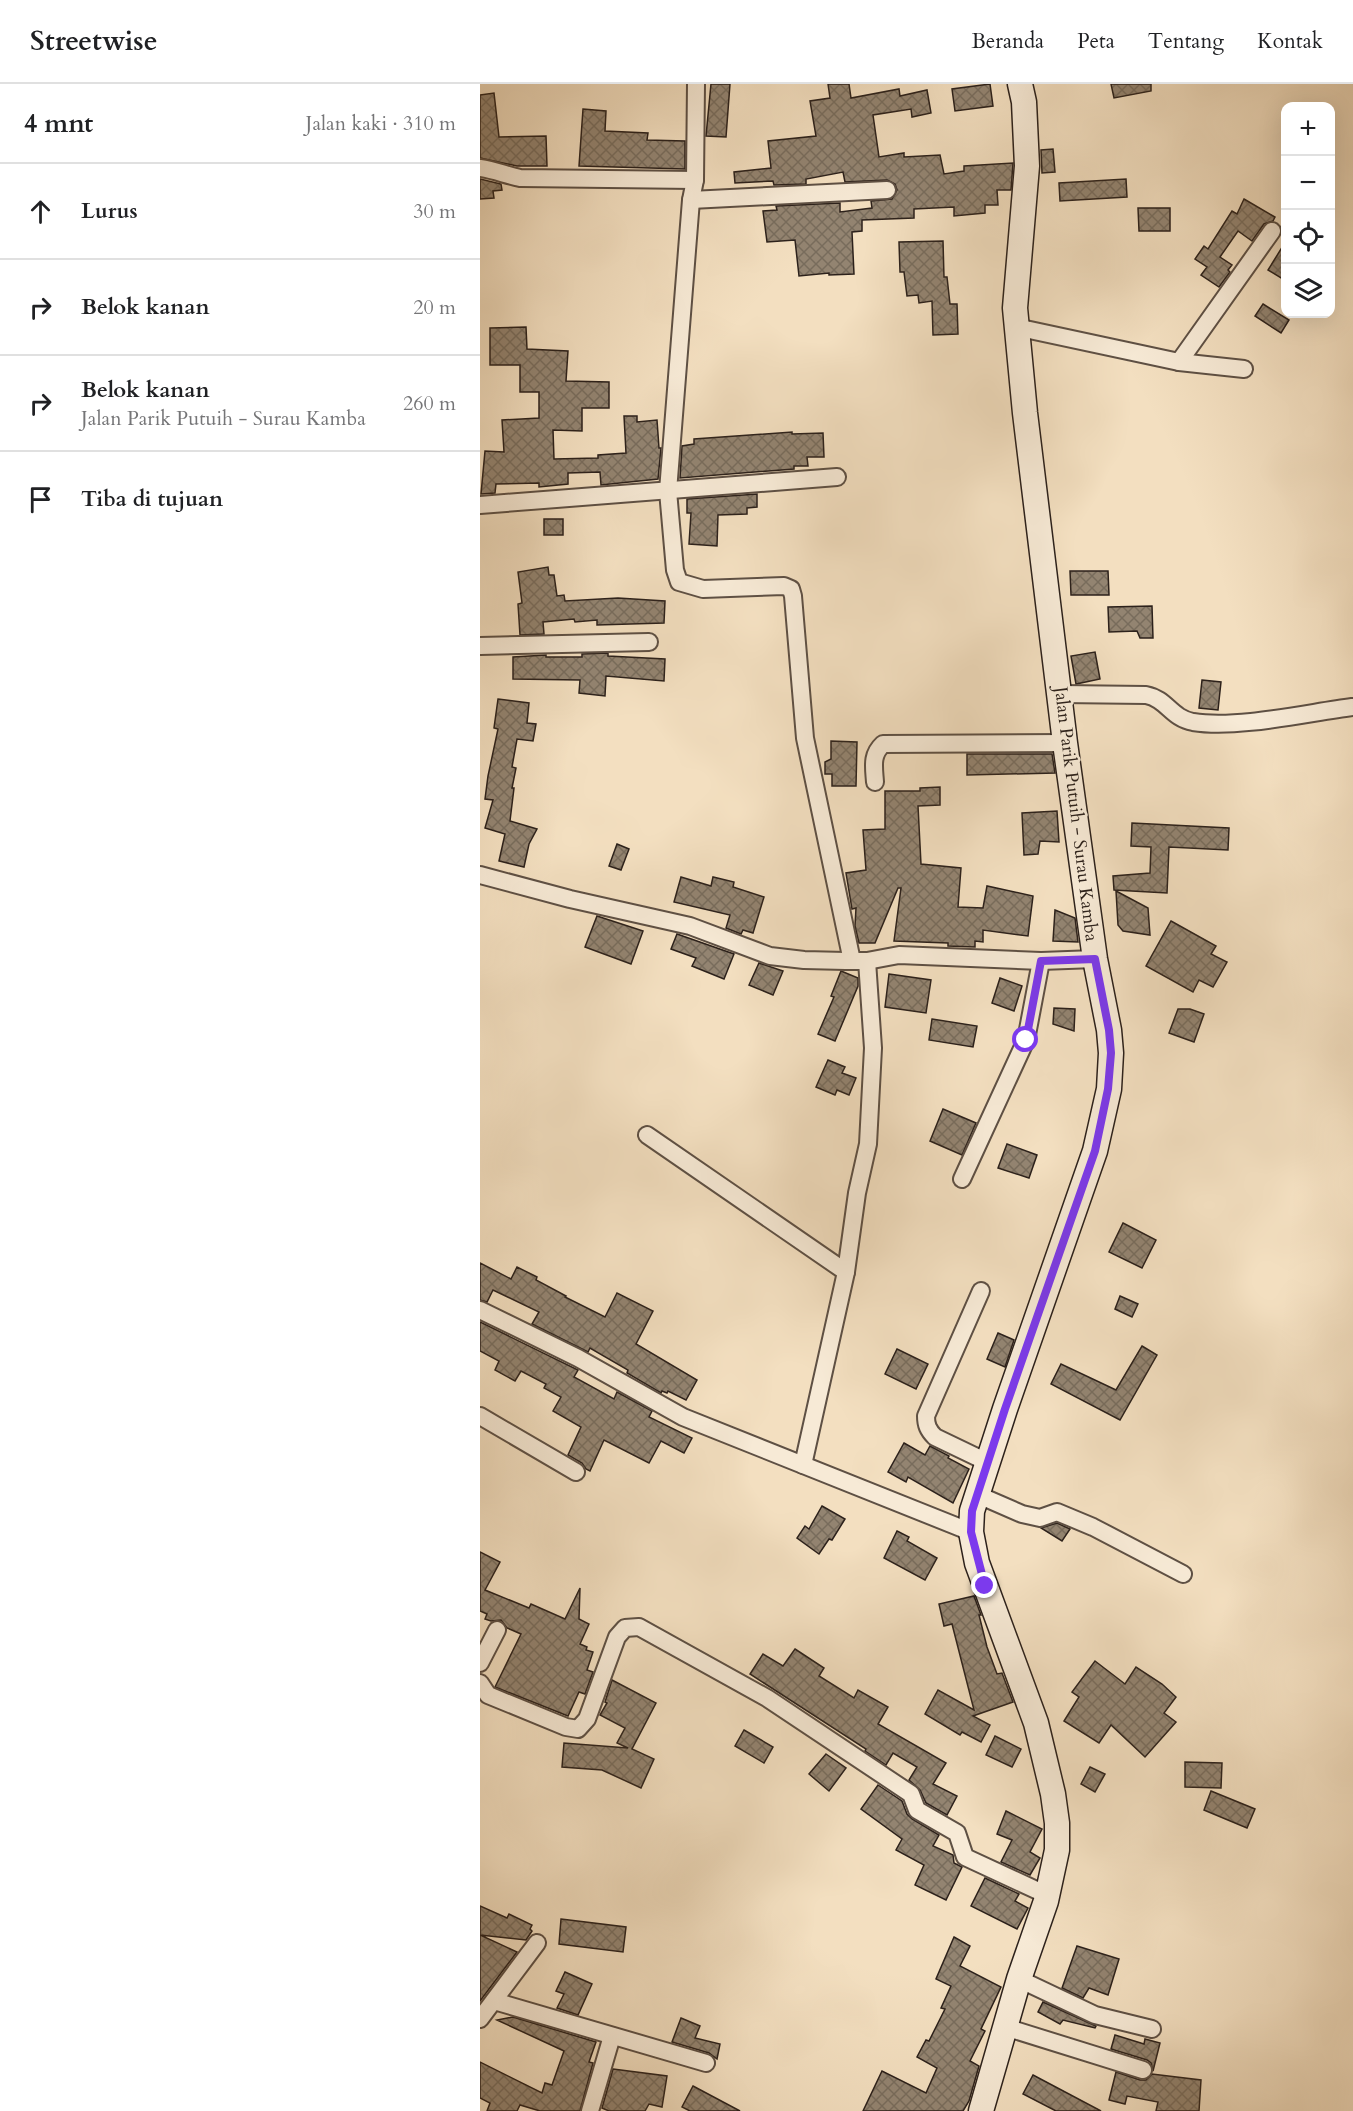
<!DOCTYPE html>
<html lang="id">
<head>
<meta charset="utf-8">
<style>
  :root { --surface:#fff; --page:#f6f6f6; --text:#202124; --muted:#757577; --line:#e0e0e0 }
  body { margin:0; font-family:Cardo,serif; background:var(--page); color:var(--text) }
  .controls { position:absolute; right:18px; top:18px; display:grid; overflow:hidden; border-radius:12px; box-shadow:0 6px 24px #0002 }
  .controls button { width:54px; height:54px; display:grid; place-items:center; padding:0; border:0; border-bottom:2px solid var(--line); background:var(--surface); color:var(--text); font:30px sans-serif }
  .stop { position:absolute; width:18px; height:18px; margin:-14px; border:4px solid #7c3aed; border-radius:50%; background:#fff }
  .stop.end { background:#7c3aed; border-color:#fff; box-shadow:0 2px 6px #0008 }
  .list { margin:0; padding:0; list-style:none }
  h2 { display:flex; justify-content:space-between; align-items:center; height:78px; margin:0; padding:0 24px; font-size:26px }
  h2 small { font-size:20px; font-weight:400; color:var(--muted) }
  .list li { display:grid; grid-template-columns:39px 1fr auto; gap:18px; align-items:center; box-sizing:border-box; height:96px; padding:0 24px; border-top:2px solid var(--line) }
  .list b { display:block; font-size:22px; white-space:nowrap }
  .list p { margin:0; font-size:20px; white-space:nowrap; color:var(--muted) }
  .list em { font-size:20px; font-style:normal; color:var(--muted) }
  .icon { flex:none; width:33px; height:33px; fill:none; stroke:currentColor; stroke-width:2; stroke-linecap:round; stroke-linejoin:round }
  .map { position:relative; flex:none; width:873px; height:2027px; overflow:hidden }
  header { display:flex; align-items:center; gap:36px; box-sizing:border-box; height:84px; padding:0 30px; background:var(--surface); border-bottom:2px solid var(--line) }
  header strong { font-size:28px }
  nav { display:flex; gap:33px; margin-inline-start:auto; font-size:21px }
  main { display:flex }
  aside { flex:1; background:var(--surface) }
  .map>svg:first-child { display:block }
  .building { fill:url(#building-cross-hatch); stroke:#2c211b; stroke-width:1.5 }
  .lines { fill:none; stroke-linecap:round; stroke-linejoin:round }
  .street-casing { stroke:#5e5044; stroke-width:20 }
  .secondary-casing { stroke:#2c211b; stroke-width:27 }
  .street { stroke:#f7ead6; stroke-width:16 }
  .secondary { stroke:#f7ead6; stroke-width:24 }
  .route { stroke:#7c3aed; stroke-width:8 }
  .labels { text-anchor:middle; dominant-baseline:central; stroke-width:5; stroke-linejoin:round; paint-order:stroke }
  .street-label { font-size:18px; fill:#2c211b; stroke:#f7ead6 }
</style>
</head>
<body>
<header>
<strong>Streetwise</strong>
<nav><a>Beranda</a><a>Peta</a><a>Tentang</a><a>Kontak</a></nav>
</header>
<main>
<aside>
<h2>4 mnt<small>Jalan kaki · 310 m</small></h2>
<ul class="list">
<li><svg class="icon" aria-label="ahead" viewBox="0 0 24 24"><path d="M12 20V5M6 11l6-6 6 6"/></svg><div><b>Lurus</b></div><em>30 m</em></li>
<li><svg class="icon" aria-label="right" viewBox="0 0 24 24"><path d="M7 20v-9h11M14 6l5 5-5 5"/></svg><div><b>Belok kanan</b></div><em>20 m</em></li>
<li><svg class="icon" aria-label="right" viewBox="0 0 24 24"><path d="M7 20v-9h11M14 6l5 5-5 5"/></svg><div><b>Belok kanan</b><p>Jalan Parik Putuih - Surau Kamba</p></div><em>260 m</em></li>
<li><svg class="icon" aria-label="arrive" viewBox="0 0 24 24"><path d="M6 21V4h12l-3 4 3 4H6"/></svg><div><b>Tiba di tujuan</b></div></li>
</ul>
</aside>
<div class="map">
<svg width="873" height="2027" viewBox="0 0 873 2027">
  <defs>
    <pattern id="building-cross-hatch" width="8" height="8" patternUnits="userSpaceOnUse" patternTransform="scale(1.5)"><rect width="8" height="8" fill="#938471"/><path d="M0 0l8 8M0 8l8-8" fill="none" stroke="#786c5c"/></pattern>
  </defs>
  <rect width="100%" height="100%" fill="#f3dfc0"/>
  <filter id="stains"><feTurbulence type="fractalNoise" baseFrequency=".00333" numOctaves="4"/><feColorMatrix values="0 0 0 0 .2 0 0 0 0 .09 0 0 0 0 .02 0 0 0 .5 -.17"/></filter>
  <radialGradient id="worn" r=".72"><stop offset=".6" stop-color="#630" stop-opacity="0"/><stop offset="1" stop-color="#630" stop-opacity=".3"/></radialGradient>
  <g class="building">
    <path d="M231,0H250L246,53L226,52Z"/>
    <path d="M348,0H369L371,14L419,5L420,12L447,6L451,29L432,33L431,25L393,31L399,73L424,69V73L460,71L464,90L484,87V82L533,79L531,106H517L518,121H505V129L474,132V123L434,125V134L382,136V147L372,148L374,190L349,191V189L319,192L315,156L287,158L283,127L297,126L296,122L360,119V128L392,124L391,117L412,115L417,106L415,100L407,96L365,98L363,88L326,95V100L294,101L293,97L255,99L254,88L291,84L288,57L336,52L330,17L350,14Z"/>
    <path d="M510,0L513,22L475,27L472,5Z"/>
    <path d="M631,0H671V7L634,14Z"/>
    <path d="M14,9L19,53L66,52L67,82H37L0,74V11Z"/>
    <path d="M103,25L126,27L125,47L168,49L167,56L205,57V85L99,82Z"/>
    <path d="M573,65L575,88L562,89L561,66Z"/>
    <path d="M0,95L21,100L22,106L13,107L14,114L0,115Z"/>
    <path d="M646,95L647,113L580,117L579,99Z"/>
    <path d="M764,115L795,133L793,137L784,140L772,157L758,147L740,173L752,181L748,186L750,188L739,203L721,191L727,183L715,175L724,162L728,165L752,127L757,130Z"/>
    <path d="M658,124H690V147H659Z"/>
    <path d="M463,157L464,193H467L470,220H477L478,250L453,251L452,217L439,219L438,211L427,212L424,188H420L419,158Z"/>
    <path d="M806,157V197L788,186Z"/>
    <path d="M783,220L809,236L801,249L775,232Z"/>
    <path d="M46,243L47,265L88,267L86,297L129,298V324H102V347L73,346L74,375L118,374V371L146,369L144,332H157V338L177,336L179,364H181L178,395L121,401L120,388L88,389V400L59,403V399L16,400L15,409L1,410L5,367L24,368L22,336L59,334V308H40V281H10V244Z"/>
    <path d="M312,348V350L343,349L344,373H327L328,382H314V385L200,394L202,362L214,360V355Z"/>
    <path d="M277,410V423L267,424V430L238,431L237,462L209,460L211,429H207V415Z"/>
    <rect x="64" y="435" width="19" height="16"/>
    <path d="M68,483L69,491H74L77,512L84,511L85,517L138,514L185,517L184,539L117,541V536L95,538L94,535L63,538L64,550L40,551L38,520L42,519L38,488Z"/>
    <path d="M590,487H628L629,511H591Z"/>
    <path d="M672,522L673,554H660L657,547L629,548L628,523Z"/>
    <path d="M615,568L620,595L596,600L591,572Z"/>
    <path d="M128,569V572L185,575L184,597L126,592L125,612L99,609L100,596L33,595V573L66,571V573H102V570Z"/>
    <path d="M722,596L741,598L738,626L719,624Z"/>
    <path d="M18,615L49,619L47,639L56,640L53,657L37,655L32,683L36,684L32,704H34L30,737L57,745L49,760L44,783L19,777L25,750L5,744L13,716L5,715L8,692L18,645L14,644Z"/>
    <path d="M351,657L377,658L376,702H352V690H345V678L351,675Z"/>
    <path d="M487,670H572L575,689L487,691Z"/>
    <path d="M460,703V721L438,722L441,780L481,784L478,823L503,824L507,802L553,812L548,852L503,846V858L495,857V863L468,862V859L414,857L421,804H418L395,859H379L375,842L376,824L372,825L366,789L386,786L383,746L405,745V707H440V704Z"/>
    <path d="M577,727L579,758L560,757L558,770L544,771L542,729Z"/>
    <path d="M652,739L749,744L748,766L689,763L687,809L634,806L633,792L670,789L671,763L651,762Z"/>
    <path d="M137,760L149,765L141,786L129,782Z"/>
    <path d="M201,793L231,802L233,793L254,798L253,803L284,813L273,849L263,846L261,850L246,844L250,831L194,818Z"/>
    <path d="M636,807L668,824L670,851L643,847L638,841Z"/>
    <path d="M575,826L595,834L598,858L573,857Z"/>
    <path d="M117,832L163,847L151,880L105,863Z"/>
    <path d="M691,837L736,862L731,870L747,878L733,903L719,896L713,908L666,882Z"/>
    <path d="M197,850L254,870L244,895L212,882L216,874L191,865Z"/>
    <path d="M279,879L303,887L293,911L269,901Z"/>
    <path d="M361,887L378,894V902L355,957L338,950L354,913L351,912Z"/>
    <path d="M409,890L451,896L446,929L405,923Z"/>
    <path d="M520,894L542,902L534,927L512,919Z"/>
    <path d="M574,924L595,925L594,947L573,940Z"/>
    <path d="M698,925H710L724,930L714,958L689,949Z"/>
    <path d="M452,935L497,942L493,963L449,956Z"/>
    <path d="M348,976L365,983L362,989L376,994L369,1011L357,1006L355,1011L336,1003Z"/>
    <path d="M463,1025L496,1039L482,1071L450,1057Z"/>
    <path d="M527,1060L557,1071L549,1094L518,1084Z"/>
    <path d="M643,1139L676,1156L662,1184L629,1168Z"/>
    <path d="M0,1179L31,1195L37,1183L57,1193L56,1196L86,1212L85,1213L125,1233L137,1209L173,1227L156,1260L217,1296L206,1316L188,1307L187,1309L182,1307L181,1309L147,1289L148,1286L110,1264L108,1268L52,1240L59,1228L13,1206L7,1218L0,1216Z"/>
    <path d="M640,1212L658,1220L652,1233L635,1225Z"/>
    <path d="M0,1238L98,1286L94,1293L134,1315L137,1308L172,1327L169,1333L212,1354L204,1369L181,1357L169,1379L124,1356L110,1387L106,1385L102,1379L88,1371L101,1343L73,1327L81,1313L64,1304L66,1300L41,1287L35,1297L15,1286L19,1277L0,1267Z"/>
    <path d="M518,1249L534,1256L525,1283L507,1275Z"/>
    <path d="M662,1262L677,1271L640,1336L571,1300L581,1280L636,1306Z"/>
    <path d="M417,1265L448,1280L436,1305L405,1290Z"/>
    <path d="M424,1359L445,1371L450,1362L469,1372L468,1374L489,1385L473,1419L428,1393L426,1398L408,1388Z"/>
    <path d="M342,1422L365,1435L352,1456L349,1455L339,1470L317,1454L325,1442L329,1445Z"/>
    <path d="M577,1439L590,1445L582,1457L561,1444Z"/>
    <path d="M417,1447L429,1453L427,1457L457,1474L445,1496L404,1474Z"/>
    <path d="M0,1468L20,1478L5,1506L49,1524L51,1520L85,1535L100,1504L99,1535L109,1540L100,1560L107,1563L106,1566L113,1568L107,1586L113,1588L105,1610L99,1608L88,1632L15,1603L41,1550L27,1544L21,1536L11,1537L5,1535L7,1530L0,1527Z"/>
    <path d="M494,1512L501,1531H499L507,1563L517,1590L522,1589L533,1618L493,1632L510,1641L501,1658L482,1648L480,1651L445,1630L458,1606L494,1626L472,1540L464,1542L459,1520Z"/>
    <path d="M315,1565L344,1584L339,1592L374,1614L378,1606L408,1623L398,1640L466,1679L453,1700L477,1712L467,1731L446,1719L440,1706L429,1696L437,1683L413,1669L406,1681L385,1667L386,1665L270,1590L283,1570L303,1582Z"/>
    <path d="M615,1577L645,1600L656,1583L682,1600L696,1613L684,1629L696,1638L665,1673L631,1641L619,1659L584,1637L599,1613L592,1608Z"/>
    <path d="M132,1596L176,1619L152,1665L174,1675L161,1704L122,1686L82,1683L84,1659L148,1664L137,1659L145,1644L120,1631L127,1619L125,1618Z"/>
    <path d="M264,1646L293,1663L284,1679L255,1662Z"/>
    <path d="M515,1652L541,1665L532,1683L506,1671Z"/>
    <path d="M346,1670L366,1684L349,1707L329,1690Z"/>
    <path d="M705,1678L742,1679L741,1704L705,1703Z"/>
    <path d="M610,1683L625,1690L615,1708L601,1700Z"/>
    <path d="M398,1701L422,1717L427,1730L432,1735L459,1751L453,1762L473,1771L474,1779L482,1783L466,1816L435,1801L444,1781L416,1766L422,1755L381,1725Z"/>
    <path d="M731,1707L775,1725L767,1744L724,1726Z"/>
    <path d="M526,1727L562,1745L550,1768L560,1774L550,1791L521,1778L532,1756L517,1750Z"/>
    <path d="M505,1794L539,1810L535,1817L548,1824L537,1845L491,1822Z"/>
    <path d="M0,1822L27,1834L29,1830L52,1841L50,1845L52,1847L46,1856L0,1851L37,1868L0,1917Z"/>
    <path d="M81,1835L146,1843L143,1868L79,1860Z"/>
    <path d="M474,1853L490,1862L480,1882L521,1903L501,1945L505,1947L490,1977L499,1982L489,2017L483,2027H383L402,1987L446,2009L457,1984L437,1973L446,1956L449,1957L465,1925L461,1924L471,1902L456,1895Z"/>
    <path d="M597,1862L639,1875L628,1911L609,1904L603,1914L582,1904Z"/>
    <path d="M85,1888L112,1900L98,1931L77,1924L84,1910L76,1907Z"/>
    <path d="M563,1918L616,1942L615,1944L583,1936L580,1940L558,1928Z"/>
    <path d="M33,1933L116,1958L109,1978L113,1979L100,2027H60L40,2021L37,2027H7L10,2019L0,2014V1978L62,2009L65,1999L72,2001L84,1967L17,1936Z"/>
    <path d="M201,1934L220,1942L215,1954L240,1960L237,1975L229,1969L192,1958Z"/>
    <path d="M635,1951L664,1960L665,1955L680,1959L673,1987L671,1979L667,1976L631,1965Z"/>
    <path d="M133,1985L187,1992L182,2023L169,2020L165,2027H129L122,2024Z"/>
    <path d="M636,1988L660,1996H666L672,1990L721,1996L719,2027H676L678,2018L647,2012L645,2020L629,2016Z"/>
    <path d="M553,1991L621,2027H576L543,2010Z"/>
    <path d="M213,2002L260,2027H210L202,2023Z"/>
  </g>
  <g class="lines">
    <defs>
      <g id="street">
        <path d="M216,0L215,96L211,116L188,407L195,486L199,498L223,505L304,502L311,505L313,512L325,654L372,877"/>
        <path d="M0,84C14,86 26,91 40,94L215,96"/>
        <path d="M211,116L407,106"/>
        <path d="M536,243L699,278L764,285"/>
        <path d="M699,278L792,147"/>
        <path d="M0,421L357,393"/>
        <path d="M0,562L169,558"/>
        <path d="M581,610L666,611C687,615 691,634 713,638C758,645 826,629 872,623"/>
        <path d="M395,698C394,683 391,671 403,660L585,659"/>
        <path d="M0,791L90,815L210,842L290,872L324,876L366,877H387L419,871L561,877L615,875"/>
        <path d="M167,1051L366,1188"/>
        <path d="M482,1095L546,956L561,877"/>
        <path d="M501,1207L446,1332C446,1341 448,1346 455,1353L507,1378"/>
        <path d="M0,1226L98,1274L203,1333L491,1448"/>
        <path d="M0,1332L96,1388"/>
        <path d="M323,1381L366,1188L377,1109L388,1060L393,964L387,877"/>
        <path d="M496,1410L542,1430L560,1434L577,1428L613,1443L703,1490"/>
        <path d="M0,1579L17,1546"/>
        <path d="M0,1599L8,1611L86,1643L98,1645L107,1635L137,1553L145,1544L159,1543L287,1614L431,1710L437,1726L477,1749L485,1773L567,1811"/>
        <path d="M539,1895L615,1931L672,1945"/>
        <path d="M14,1917L226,1979"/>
        <path d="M0,1935L57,1859"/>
        <path d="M525,1943L663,1986"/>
        <path d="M110,2027L132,1952"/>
      </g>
      <path id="secondary" d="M501,2027L539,1895L566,1817L577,1766V1739L573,1710L556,1639L497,1479L491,1448L492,1427L525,1325L615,1067L629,1005L631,969L629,946L615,875L585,659L545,329L535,224L547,82L544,18L540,0"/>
    </defs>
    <use href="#street" class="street-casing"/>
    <use href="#secondary" class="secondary-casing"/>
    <use href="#street" class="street"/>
    <use href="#secondary" class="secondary"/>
  </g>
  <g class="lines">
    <path class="route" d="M505,1502L491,1448L492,1427L525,1325L615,1067L628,1005L631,969L629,946L615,875L561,877L546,956"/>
  </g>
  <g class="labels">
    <g class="street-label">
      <text transform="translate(596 730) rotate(83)">Jalan Parik Putuih - Surau Kamba</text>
    </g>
  </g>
  <rect width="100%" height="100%" filter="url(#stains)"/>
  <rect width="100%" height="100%" fill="url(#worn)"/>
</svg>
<div class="controls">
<button>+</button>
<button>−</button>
<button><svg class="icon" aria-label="locate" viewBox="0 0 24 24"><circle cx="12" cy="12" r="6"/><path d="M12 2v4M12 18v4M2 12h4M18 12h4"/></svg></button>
<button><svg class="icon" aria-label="layers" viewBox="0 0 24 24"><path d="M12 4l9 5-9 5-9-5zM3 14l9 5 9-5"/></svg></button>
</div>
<div class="stop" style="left:546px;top:956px"></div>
<div class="stop end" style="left:505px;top:1502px"></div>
</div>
</main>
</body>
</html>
